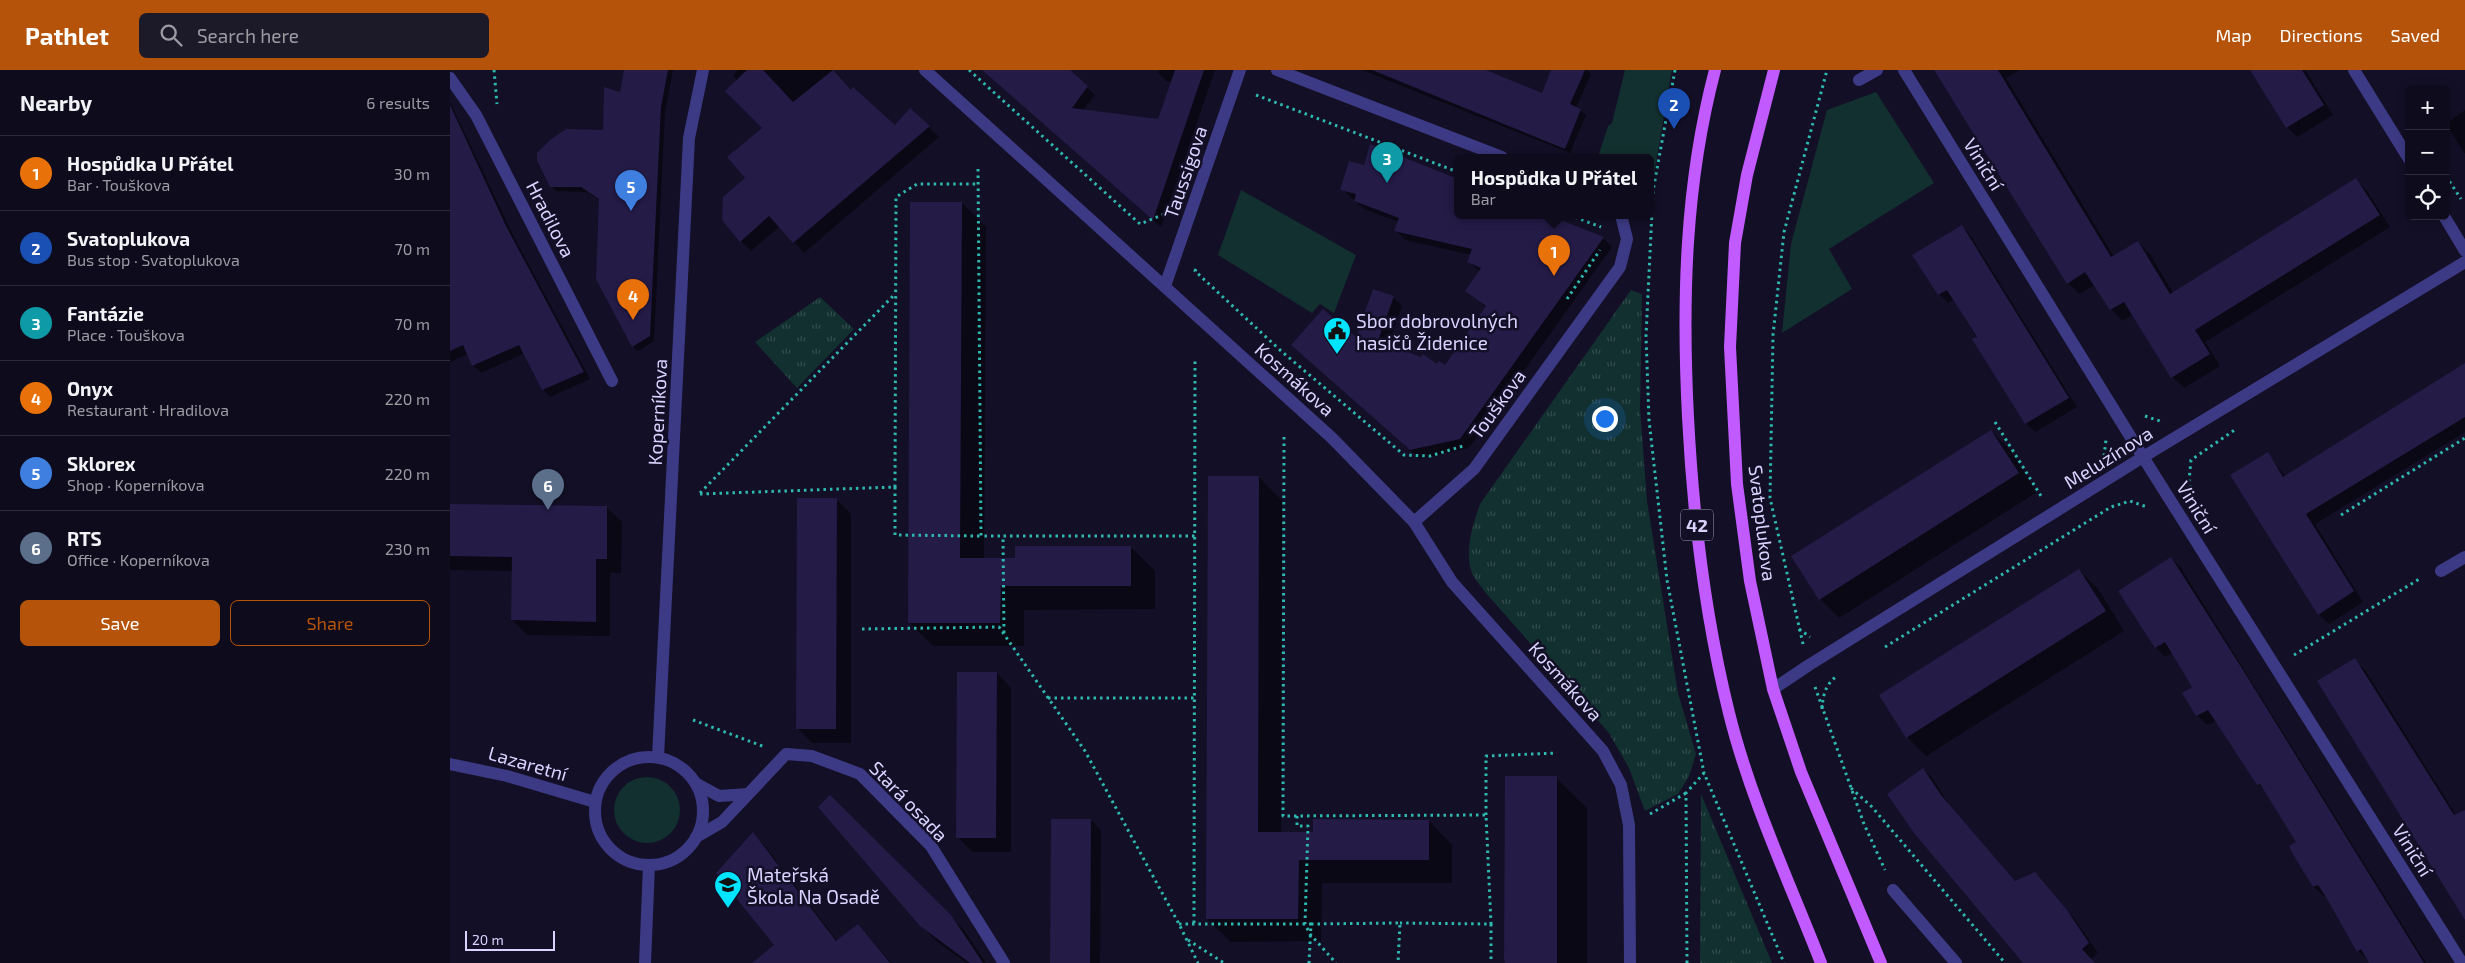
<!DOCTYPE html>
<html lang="en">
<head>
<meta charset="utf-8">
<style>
  :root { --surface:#0e0b1c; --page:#1c1929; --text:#f1f3f6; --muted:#9b9ba3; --line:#2e2b3b; --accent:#b45309 }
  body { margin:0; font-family:"Exo 2",sans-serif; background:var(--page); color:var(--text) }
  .controls { position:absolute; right:15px; top:15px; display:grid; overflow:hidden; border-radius:8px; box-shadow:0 2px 12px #0003 }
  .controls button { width:45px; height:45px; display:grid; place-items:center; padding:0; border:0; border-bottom:1px solid var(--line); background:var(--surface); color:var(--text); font:25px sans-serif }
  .scale { position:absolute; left:15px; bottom:12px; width:90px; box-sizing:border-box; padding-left:5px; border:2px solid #d9d4ff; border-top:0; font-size:14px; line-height:18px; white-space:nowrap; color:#d9d4ff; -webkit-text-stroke:4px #130f26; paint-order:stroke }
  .you { position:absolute; left:1154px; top:348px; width:18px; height:18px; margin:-12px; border:4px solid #fff; border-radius:50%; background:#1a73e8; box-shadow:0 0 0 8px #1a73e833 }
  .badge { display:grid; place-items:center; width:32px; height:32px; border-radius:50%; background:var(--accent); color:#fff; font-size:16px; font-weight:700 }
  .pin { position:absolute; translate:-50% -41px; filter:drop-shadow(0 1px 2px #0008) }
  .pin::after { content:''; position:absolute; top:26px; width:18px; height:15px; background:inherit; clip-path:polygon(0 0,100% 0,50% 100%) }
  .popup { position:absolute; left:1004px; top:84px; width:200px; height:65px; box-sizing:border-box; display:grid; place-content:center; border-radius:8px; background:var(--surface); filter:drop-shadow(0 1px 4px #0005); font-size:16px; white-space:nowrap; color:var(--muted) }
  .popup b { font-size:19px; color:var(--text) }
  .popup::after { content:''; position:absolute; left:50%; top:100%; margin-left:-10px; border:10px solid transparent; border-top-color:var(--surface) }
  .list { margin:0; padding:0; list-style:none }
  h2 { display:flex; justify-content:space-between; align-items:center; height:65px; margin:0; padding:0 20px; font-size:21px }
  h2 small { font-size:16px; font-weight:400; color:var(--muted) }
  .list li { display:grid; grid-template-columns:32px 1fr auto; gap:15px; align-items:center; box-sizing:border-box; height:75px; padding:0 20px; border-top:1px solid var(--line) }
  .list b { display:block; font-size:19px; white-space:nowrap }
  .list p { margin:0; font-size:16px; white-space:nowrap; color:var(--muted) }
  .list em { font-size:16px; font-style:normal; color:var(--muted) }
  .actions { display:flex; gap:10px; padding:15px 20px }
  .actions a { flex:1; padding:11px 0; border:1px solid var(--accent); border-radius:8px; text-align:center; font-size:18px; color:var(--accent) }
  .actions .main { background:var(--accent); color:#fff }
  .icon { flex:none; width:28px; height:28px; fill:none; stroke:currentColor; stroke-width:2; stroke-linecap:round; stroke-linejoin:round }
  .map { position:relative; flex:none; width:2015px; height:893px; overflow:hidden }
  header { display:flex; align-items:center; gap:30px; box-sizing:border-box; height:70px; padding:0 25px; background:var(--accent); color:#fff }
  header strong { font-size:24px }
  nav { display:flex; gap:28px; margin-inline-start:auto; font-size:18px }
  .search { width:350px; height:45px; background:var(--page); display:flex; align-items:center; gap:12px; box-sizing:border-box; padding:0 18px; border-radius:8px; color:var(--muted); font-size:19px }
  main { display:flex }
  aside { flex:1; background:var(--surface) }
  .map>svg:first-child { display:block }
  .grass { fill:#12302f }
  .park { fill:url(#park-tufts) }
  .shadow { fill:#0007 }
  .building { fill:#241b47 }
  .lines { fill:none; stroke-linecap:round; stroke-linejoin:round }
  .path { stroke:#2fb8b0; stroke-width:3; stroke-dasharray:2.5 4; stroke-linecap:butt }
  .lane { stroke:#3d3a85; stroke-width:12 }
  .street { stroke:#3d3a85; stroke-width:12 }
  .primary { stroke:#c25bff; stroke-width:12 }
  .labels { text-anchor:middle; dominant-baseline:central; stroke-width:5; stroke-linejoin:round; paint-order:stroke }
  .shield { fill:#130f26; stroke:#9e99be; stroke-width:1 }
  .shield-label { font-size:18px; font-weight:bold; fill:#d9d4ff }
  .street-label { font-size:19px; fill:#d9d4ff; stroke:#130f26 }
  .poi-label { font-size:19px; fill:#d9d4ff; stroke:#130f26; text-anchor:start }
</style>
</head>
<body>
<header>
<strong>Pathlet</strong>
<div class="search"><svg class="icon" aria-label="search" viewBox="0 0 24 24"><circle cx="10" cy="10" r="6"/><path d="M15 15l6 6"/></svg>Search here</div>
<nav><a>Map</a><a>Directions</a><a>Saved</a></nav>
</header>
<main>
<aside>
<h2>Nearby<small>6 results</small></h2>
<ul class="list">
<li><span class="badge" style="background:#e8710a">1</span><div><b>Hospůdka U Přátel</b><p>Bar · Touškova</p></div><em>30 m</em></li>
<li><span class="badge" style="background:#1a4fb4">2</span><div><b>Svatoplukova</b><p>Bus stop · Svatoplukova</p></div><em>70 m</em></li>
<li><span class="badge" style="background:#0f9aa8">3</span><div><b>Fantázie</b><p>Place · Touškova</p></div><em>70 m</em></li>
<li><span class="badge" style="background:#e8710a">4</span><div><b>Onyx</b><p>Restaurant · Hradilova</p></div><em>220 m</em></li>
<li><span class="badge" style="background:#3f7fe0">5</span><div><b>Sklorex</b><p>Shop · Koperníkova</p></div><em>220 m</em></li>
<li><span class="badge" style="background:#5c6f8a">6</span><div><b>RTS</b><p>Office · Koperníkova</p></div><em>230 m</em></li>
</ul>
<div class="actions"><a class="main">Save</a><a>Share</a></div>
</aside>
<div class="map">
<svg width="2015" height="893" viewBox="0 0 2015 893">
  <defs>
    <pattern id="park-tufts" width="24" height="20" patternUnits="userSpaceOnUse" patternTransform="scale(1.25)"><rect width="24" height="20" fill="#12302f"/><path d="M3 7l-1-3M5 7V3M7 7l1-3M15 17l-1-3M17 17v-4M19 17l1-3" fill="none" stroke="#344d4e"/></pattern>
  </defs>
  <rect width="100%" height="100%" fill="#130f26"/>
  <g class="grass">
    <path d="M1175,0H1222L1203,110L1200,109V87H1148L1158,56L1162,53Z"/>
    <path d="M1426,22L1484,113L1379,179L1402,219L1332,263L1341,174L1377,40Z"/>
    <path d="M791,120L906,185L884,243L870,234L862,243L768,185Z"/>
    <circle cx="197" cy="740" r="33"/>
  </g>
  <g class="park">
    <path d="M1181,220L1192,224L1190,339L1197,431L1228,623L1246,684L1239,706L1228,724L1195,741L1179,698L1159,663L1035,522C1031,516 1024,509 1022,503C1014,481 1023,454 1030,434Z"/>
    <path d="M370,227L404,259L347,318L305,272Z"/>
    <path d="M1251,724L1322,893H1250Z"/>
  </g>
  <g class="shadow">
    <path d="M175,0H223L215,42L204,271L188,281L183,277L147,209L150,130L137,122L106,121L101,116L154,61L171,24Z"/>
    <path d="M288,0H383L401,21L445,56L460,40L489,67L354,183L330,156L301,181L291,171L296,108L314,58L288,11L283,5Z"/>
    <path d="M602,0H618L645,25L633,40L709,51L722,13L716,11L708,3L709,0H765L711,157L577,38Z"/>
    <path d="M912,0H1032L1093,25L1102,0H1137L1141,4L1126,38L1136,45L1120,83Z"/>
    <path d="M1484,0H1570L1556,8L1664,187L1688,172L1700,184L1723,223L1906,110L1917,121L1940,157L1755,272L1770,296L1734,318L1722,307L1684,244L1672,251L1661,239L1645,215L1629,224L1618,213Z"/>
    <path d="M1802,0H1855L1883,45L1847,67L1837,57Z"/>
    <path d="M0,32L63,165L140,309L100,327L93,319L75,283L31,303L23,295L18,284L0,292Z"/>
    <path d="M2015,40V84L1996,54Z"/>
    <path d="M892,119L1008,145H1094L1153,168L1162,177L1019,378L970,389L852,284L906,269L943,227L952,236L938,276L987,296L995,297L1037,238L1017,220L1030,202L1019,192L1021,185L955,170L946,161L949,152L914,139Z"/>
    <path d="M512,133L536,157L534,489H566L681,477L705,501V539L574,540V576H483L459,552Z"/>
    <path d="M1512,156L1520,165L1627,337L1585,362L1576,353L1504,229L1498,233L1489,224L1464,186Z"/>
    <path d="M2015,294V362L1865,454L1913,532L1879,554L1869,544L1817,384L1836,407Z"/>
    <path d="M1541,361L1560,380L1587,422L1389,548L1370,529Z"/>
    <path d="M809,407L832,431L831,763H864L979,751L1002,775V813H872L871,871L781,872L757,849Z"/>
    <path d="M386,429L401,444V673H362L347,658Z"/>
    <path d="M0,435L157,438L172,452L171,503H160V566L77,565L62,550L63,501L0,500Z"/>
    <path d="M1721,488L1731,498L1976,893H1921L1908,881L1876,825L1874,826L1864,817L1841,776L1847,773L1818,724L1808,714L1766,651L1757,655L1747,645L1744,617L1723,582L1715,587L1706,577Z"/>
    <path d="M1629,500L1648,519L1674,561L1476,686L1457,667Z"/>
    <path d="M1905,590L1915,600L2006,745L2015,747V846Z"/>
    <path d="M547,603L561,618V782H522L508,767Z"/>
    <path d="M1473,699L1483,709L1500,736L1565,812L1594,813L1626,851L1648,883L1640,890L1644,893H1575Z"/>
    <path d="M1106,708L1137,738V893H1056Z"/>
    <path d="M380,727L514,860L536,893H517L486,871L472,856Z"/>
    <path d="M641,750L651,760L650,893H601Z"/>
    <path d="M303,764L315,776L388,872L408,855L441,893H312L326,875Z"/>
  </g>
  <g class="building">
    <path d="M174,0H218L211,37L200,266L182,277L146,209L149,129L131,117H100L87,90V83L100,70L116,59L153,60L154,17L170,22Z"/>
    <path d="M297,0H313L343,32L383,0L401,20L403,17L445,55L460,38L480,56L343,173L319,146L290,172L272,150L273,127L295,108L277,87L312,58L275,21Z"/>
    <path d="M532,0H620L638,16L622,38L708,49L725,0H754L703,150Z"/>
    <path d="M922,0H1036L1092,23L1101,0H1135L1120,34L1131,39L1115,79Z"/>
    <path d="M1484,0H1548L1661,187L1688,171L1720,224L1906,108L1930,145L1745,260L1760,284L1721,308L1674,232L1660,240L1635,202L1617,214Z"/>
    <path d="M1800,0H1852L1874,35L1836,58Z"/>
    <path d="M0,35L56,156L134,302L92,320L69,275L22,296L13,275L0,281Z"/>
    <path d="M920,74L1008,109V145H1098L1154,167L1010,369L960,380L841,275L873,239L906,267L923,219L944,226L928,271L971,287L973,284L987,294L989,291L995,295L1036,236L1015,221L1031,198L1017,192L1022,179L944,161L949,148L904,131L906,124L890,120L899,91L914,95Z"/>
    <path d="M460,132H512L510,488H565V476H681V516H551L550,553H458Z"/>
    <path d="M1512,155L1619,328L1575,354L1522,269L1527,267L1497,220L1488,225L1462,185Z"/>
    <path d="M2015,293V347L1856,444L1904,521L1868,545L1780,405L1818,382L1833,407Z"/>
    <path d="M1541,360L1569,403L1369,530L1341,486Z"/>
    <path d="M758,406H809L808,762H863V749L979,750V790H849L848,849H756Z"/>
    <path d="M347,428H387L386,659H346Z"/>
    <path d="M0,434L157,436V489H146V552L61,550L62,487L0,486Z"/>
    <path d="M1721,487L1793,600L1974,893H1919L1911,879L1907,882L1876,827L1868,815L1863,817L1844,786L1839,776L1846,772L1810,714L1807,715L1758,640L1746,646L1732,623L1742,617L1715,572L1705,578L1668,521Z"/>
    <path d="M1629,499L1656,541L1456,668L1429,625Z"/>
    <path d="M1905,588L2004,745L2015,740V850L1867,611Z"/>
    <path d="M507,602H547L546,768H506Z"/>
    <path d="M1473,698L1491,725L1565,811L1585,802L1617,840L1639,873L1632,879L1645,893H1573L1464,763L1437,724Z"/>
    <path d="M1055,706H1107V893H1055L1054,889Z"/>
    <path d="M380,725L501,845L533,893H520L470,856L368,737Z"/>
    <path d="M601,749H641L640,893H600Z"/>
    <path d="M303,762L386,871L408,854L440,893H302L324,875L266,803Z"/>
  </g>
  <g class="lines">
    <g class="path">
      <path d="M44,0L47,34"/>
      <path d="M519,0L690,154L717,143"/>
      <path d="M1225,0L1203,121L1196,266L1199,350L1217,510L1254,703"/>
      <path d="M806,25L1008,102"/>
      <path d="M528,99L531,466H553"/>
      <path d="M1996,106L2011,129"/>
      <path d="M1119,145L1151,157"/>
      <path d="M746,199L745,201L830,280L954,385L980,386L1013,376"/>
      <path d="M1117,229L1150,180"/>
      <path d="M1695,346L1710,351"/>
      <path d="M1545,352L1591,426"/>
      <path d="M834,367L833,746L1036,745L1041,854L950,853"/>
      <path d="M1654,386L1656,370"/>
      <path d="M445,417V465L531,466"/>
      <path d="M1741,418L1739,411L1741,390L1786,359"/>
      <path d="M250,423L445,224"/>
      <path d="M250,424L445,417L446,127L467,114H528"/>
      <path d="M1891,445L2015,368"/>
      <path d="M412,559L549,557L635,681L729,854L748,893"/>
      <path d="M1349,559L1360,567"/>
      <path d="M554,563L553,466H745"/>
      <path d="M1353,574L1320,428L1323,265L1334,162L1377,0"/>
      <path d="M1435,577L1661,437L1680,431L1697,437"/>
      <path d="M1844,585L1971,508"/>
      <path d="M1365,617L1414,754L1435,800"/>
      <path d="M598,628H745"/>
      <path d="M1372,639C1373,625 1375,615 1387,606"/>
      <path d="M243,650L315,677"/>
      <path d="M1401,718L1422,737L1555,893"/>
      <path d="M1200,744L1236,723"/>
      <path d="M1036,745V686L1107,683"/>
      <path d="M847,746V756H858L855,854L860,864L886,893"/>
      <path d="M744,853L745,289"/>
      <path d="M729,854H861L859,893"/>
      <path d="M861,854L950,853L948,893"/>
      <path d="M1041,854V893"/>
      <path d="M738,870L774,893"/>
      <path d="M1237,893L1236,723L1254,703L1334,893"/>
    </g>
    <path class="lane" d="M1991,501L2015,487"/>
    <g class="street">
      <path d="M475,0L882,368L964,452L1002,512L1153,681L1171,715L1179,755L1180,893"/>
      <path d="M827,0L1052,87"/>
      <path d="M1454,0L1693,387L2012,893"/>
      <path d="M1904,0L1959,89"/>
      <path d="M0,8L26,45L162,311"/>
      <path d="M1409,10L1427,0"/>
      <path d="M1994,146L2015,181"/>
      <path d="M715,216L790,0"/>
      <path d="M964,452L1024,399L1170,197L1177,169L1171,145"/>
      <path d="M1323,619L1359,595L1693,387L2015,192"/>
      <path d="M208,687L239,68L253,0"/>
      <circle cx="199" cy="741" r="54"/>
      <path d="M0,694L57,706L145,732"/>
      <path d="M247,714L269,726L298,724"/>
      <path d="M246,767L272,752L336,684L362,686L410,704L481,776L554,893"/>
      <path d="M1443,820L1506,893"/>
      <path d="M195,893L199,795"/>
    </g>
    <g class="primary">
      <path d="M1265,0C1235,114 1232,230 1238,347C1243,446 1255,546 1279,643C1300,728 1339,811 1371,893"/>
      <path d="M1324,0L1297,105L1285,173L1280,277L1287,414L1300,511L1323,619L1351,702L1431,893"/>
    </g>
  </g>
  <defs>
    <symbol id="civic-pin" viewBox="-11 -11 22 30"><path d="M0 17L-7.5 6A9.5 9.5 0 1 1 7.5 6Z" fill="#00e5ff" stroke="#130f26"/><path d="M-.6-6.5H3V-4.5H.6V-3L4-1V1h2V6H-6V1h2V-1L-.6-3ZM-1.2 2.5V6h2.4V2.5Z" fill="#111"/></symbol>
    <symbol id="school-pin" viewBox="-11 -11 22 30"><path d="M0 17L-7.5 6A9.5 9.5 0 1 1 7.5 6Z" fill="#00e5ff" stroke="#130f26"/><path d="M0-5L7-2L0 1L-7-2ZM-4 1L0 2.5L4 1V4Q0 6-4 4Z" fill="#111"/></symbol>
  </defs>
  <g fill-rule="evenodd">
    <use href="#civic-pin" x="871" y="245" width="32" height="43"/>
    <use href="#school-pin" x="262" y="799" width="32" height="43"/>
  </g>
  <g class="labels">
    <rect class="shield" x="1231" y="439.5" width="32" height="31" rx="4"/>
    <g class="shield-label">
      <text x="1247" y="455">42</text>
    </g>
    <g class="street-label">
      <text transform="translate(1534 94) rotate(58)">Viniční</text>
      <text transform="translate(735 102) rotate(-71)">Taussigova</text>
      <text transform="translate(101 149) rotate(63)">Hradilova</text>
      <text transform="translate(845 309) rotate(42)">Kosmákova</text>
      <text transform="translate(1047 334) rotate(-54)">Touškova</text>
      <text transform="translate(207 342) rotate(-87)">Koperníkova</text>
      <text transform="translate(1658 387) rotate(-32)">Meluzínova</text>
      <text transform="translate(1747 437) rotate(58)">Viniční</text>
      <text transform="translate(1313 453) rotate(83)">Svatoplukova</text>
      <text transform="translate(1116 611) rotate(48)">Kosmákova</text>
      <text transform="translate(78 693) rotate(16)">Lazaretní</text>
      <text transform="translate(459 731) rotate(46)">Stará osada</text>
      <text transform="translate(1963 780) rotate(58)">Viniční</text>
    </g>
    <g class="poi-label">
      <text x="906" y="250">Sbor dobrovolných<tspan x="906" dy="22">hasičů Židenice</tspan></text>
      <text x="297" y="804">Mateřská<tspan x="297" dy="22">Škola Na Osadě</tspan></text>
    </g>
  </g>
</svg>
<div class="controls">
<button>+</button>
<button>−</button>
<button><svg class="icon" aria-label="locate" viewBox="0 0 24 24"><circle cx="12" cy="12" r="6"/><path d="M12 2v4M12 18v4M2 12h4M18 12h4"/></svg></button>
</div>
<div class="scale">20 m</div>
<div class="you"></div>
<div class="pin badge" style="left:1104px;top:206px;background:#e8710a">1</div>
<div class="popup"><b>Hospůdka U Přátel</b>Bar</div>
<div class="pin badge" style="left:1224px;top:59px;background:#1a4fb4">2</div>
<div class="pin badge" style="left:937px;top:113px;background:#0f9aa8">3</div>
<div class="pin badge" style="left:183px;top:250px;background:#e8710a">4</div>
<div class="pin badge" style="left:181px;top:141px;background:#3f7fe0">5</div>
<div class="pin badge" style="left:98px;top:440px;background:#5c6f8a">6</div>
</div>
</main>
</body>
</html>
